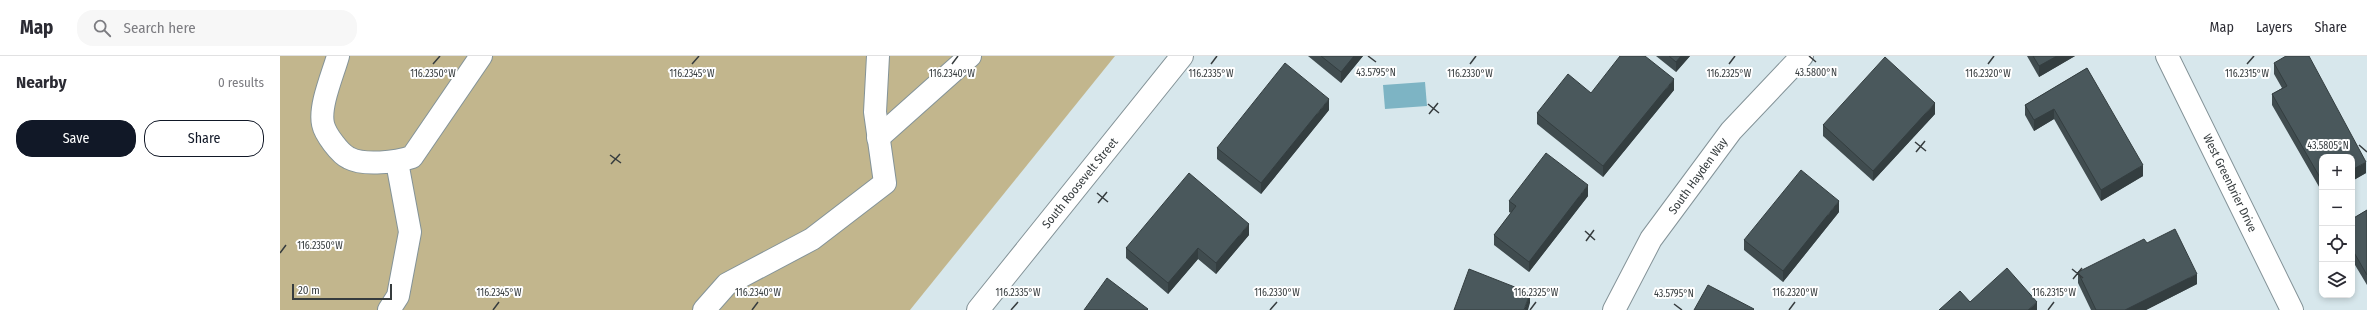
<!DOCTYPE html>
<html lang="en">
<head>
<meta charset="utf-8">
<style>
  :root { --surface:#fff; --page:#f7f7f7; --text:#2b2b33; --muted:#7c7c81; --line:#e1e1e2; --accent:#111827 }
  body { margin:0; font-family:"Fira Sans Condensed",sans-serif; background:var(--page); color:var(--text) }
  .controls { position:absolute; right:12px; bottom:12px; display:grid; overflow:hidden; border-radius:8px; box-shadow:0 2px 6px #0003 }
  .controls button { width:36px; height:36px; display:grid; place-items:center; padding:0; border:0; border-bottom:1px solid var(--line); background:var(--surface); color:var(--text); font:20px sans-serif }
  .scale { position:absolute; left:12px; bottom:10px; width:100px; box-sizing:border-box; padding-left:4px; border:2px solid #363c3e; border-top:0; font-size:11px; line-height:14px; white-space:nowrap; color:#363c3e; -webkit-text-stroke:3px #fff; paint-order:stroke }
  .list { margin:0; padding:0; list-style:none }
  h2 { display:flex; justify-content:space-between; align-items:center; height:52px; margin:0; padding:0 16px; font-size:17px }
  h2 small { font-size:13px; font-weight:400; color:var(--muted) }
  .actions { display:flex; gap:8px; padding:12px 16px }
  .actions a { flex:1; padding:9px 0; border:1px solid var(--accent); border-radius:16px; text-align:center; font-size:14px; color:var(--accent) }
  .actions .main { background:var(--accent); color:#fff }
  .icon { flex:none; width:22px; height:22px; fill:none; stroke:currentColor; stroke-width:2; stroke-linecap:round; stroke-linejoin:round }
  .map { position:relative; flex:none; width:2087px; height:254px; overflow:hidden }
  header { display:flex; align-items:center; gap:24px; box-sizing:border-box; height:56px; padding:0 20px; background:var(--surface); border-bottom:1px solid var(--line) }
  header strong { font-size:19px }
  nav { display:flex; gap:22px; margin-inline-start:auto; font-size:14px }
  .search { width:280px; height:36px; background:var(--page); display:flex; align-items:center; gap:10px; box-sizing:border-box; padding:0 14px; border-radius:16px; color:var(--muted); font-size:15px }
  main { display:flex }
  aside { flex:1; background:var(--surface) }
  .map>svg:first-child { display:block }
  .green { fill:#c2b68d }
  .water { fill:#7db4c4 }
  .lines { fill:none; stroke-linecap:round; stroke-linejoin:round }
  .minor-casing { stroke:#849398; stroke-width:24 }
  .minor { stroke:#fff; stroke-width:22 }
  .wall { fill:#404c4f }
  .shaded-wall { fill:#343e40 }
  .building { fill:#4a585c; stroke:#343e40 }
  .ticks { fill:none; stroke:#363c3e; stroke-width:1.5 }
  .labels { text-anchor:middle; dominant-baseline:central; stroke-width:4; stroke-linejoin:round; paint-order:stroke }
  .street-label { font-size:12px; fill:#363c3e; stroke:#fff }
  .ticks-label { font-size:10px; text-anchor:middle; fill:#363c3e; stroke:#fff; stroke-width:4; stroke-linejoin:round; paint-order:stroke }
</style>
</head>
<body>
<header>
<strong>Map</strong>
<div class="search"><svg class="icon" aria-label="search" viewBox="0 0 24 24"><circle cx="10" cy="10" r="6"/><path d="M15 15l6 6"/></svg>Search here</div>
<nav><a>Map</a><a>Layers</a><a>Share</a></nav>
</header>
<main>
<aside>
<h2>Nearby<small>0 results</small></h2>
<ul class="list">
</ul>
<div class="actions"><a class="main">Save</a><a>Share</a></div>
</aside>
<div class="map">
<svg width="2087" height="254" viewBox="0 0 2087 254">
  <rect width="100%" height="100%" fill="#d7e7ec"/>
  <path class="green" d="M0,0H835L630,254H0Z"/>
  <path class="water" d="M1145,26L1147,50L1105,53L1103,29Z"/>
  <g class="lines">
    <defs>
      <g id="minor">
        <path d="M58,0C53,18 39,50 43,68C45,78 60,98 69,102C84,110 117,106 132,101L201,0"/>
        <path d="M1887,0L2012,254"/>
        <path d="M598,82L690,0"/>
        <path d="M109,254L118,240L130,176L117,106"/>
        <path d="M424,254L447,228L532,183L605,127L595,56L598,0"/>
        <path d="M698,254L902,0"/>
        <path d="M1334,254L1371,183L1451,75L1522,0"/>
      </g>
    </defs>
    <use href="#minor" class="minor-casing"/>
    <use href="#minor" class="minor"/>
  </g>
  <g class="wall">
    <path d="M1028,0H1083L1061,27Z"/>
    <path d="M1376,0H1410L1396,16Z"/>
    <path d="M1747,0H1795L1759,21Z"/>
    <path d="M1994,7L2086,117L2072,125V101H2042V136L1992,49V38L2002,32L1994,18Z"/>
    <path d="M1807,12L1863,120L1821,145L1774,63L1754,75L1745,59V49Z"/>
    <path d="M1394,34L1323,121L1257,68V57L1311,37Z"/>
    <path d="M1049,54L981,138L937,103V92Z"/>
    <path d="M1655,58L1593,125L1543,80V69Z"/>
    <path d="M1308,140L1249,216L1214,189V179L1231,157L1229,156V145Z"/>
    <path d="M2087,154V229L2072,204V163Z"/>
    <path d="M1559,156L1503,226L1464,194V184Z"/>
    <path d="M969,179L936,218L918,203L888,238L846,202V192Z"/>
    <path d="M1867,187L1917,228L1866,254H1811L1798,227V216Z"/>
  </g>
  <g class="shaded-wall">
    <path d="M1074,0H1083L1061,27V16Z"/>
    <path d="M1401,0H1410L1396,16V6Z"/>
    <path d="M1777,0H1795L1759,21V10Z"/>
    <path d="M1394,23V34L1323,121V110Z"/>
    <path d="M1049,43V54L981,138V127Z"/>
    <path d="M1655,47V58L1593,125V115Z"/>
    <path d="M1774,53V63L1754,75V64Z"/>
    <path d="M2086,106V117L2072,125V114Z"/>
    <path d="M1863,109V120L1821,145V134Z"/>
    <path d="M1308,129V140L1249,216V206Z"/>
    <path d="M1559,145V156L1503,226V215Z"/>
    <path d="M969,168V179L936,218V207Z"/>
    <path d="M918,192V203L888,238V227Z"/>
    <path d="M1917,218V228L1866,254H1845Z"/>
    <path d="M1250,237V247L1248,254H1244Z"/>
    <path d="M1757,246V254H1748Z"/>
  </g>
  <g class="building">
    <path d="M1041,0H1074L1061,16Z"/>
    <path d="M1340,0H1365L1394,23L1323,110L1257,57L1288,18L1311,37Z"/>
    <path d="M1389,0H1401L1396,6Z"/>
    <path d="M1753,0H1777L1759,10Z"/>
    <path d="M2006,0H2029L2086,106L2072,114V101H2042V125L1992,38L2007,30L1994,7Z"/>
    <path d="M1605,1L1655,47L1593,115L1543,69Z"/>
    <path d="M1005,7L1049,43L981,127L937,92Z"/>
    <path d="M1807,12L1863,109L1821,134L1774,53L1754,64L1745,49Z"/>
    <path d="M1266,97L1308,129L1249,206L1214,179L1236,150L1229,145Z"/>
    <path d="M1521,114L1559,145L1503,215L1464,184Z"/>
    <path d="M909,117L969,168L936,207L918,192L888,227L846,192Z"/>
    <path d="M2087,154V219L2072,193V163Z"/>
    <path d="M1895,173L1917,218L1845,254H1816L1798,216L1864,183L1867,187Z"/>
    <path d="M1727,212L1757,246L1748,254H1659L1680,235L1690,246Z"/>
    <path d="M1189,213L1250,237L1244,254H1174Z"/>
    <path d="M827,222L868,253L867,254H804Z"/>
    <path d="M1428,229L1474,253L1473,254H1414Z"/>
  </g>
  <path class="ticks" d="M1088,0L1096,6M1529,0L1536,6M153,8L160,0M412,8L419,0M672,8L678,0M931,8L937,0M1190,8L1196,0M1449,8L1455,0M1708,8L1714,0M1967,8L1974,0M1148,48L1159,57M1149,58L1158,47M1635,86L1646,95M2079,89L2087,96M1636,96L1645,85M330,99L341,107M331,108L340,98M817,137L828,146M818,147L827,136M1305,175L1315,184M1306,185L1314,174M0,197L6,189M1792,213L1803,222M1793,223L1802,212M1394,248L1402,254M213,254L219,246M472,254L478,246M731,254L738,246M990,254L997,246M1250,254L1256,246M1509,254L1515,246M1768,254L1774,246"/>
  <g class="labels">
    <g class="street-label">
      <text transform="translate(1418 120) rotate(-54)">South Hayden Way</text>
      <text transform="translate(800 127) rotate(-51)">South Roosevelt Street</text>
      <text transform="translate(1950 127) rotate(64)">West Greenbrier Drive</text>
    </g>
  </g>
  <g class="ticks-label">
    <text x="1096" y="20">43.5795°N</text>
    <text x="1536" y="20">43.5800°N</text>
    <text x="153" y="21">116.2350°W</text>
    <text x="412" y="21">116.2345°W</text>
    <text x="672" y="21">116.2340°W</text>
    <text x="931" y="21">116.2335°W</text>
    <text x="1190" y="21">116.2330°W</text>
    <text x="1449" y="21">116.2325°W</text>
    <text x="1708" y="21">116.2320°W</text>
    <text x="1967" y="21">116.2315°W</text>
    <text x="2048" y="93">43.5805°N</text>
    <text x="40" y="193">116.2350°W</text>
    <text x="219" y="240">116.2345°W</text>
    <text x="478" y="240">116.2340°W</text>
    <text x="738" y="240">116.2335°W</text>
    <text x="997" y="240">116.2330°W</text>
    <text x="1256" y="240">116.2325°W</text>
    <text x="1515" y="240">116.2320°W</text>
    <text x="1774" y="240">116.2315°W</text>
    <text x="1394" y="241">43.5795°N</text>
  </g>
</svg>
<div class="controls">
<button>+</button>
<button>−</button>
<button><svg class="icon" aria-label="locate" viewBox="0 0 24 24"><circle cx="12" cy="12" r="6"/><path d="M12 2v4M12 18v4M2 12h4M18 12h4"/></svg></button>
<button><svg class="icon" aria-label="layers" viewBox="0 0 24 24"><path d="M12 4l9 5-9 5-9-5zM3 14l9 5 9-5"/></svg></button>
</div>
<div class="scale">20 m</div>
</div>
</main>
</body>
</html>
